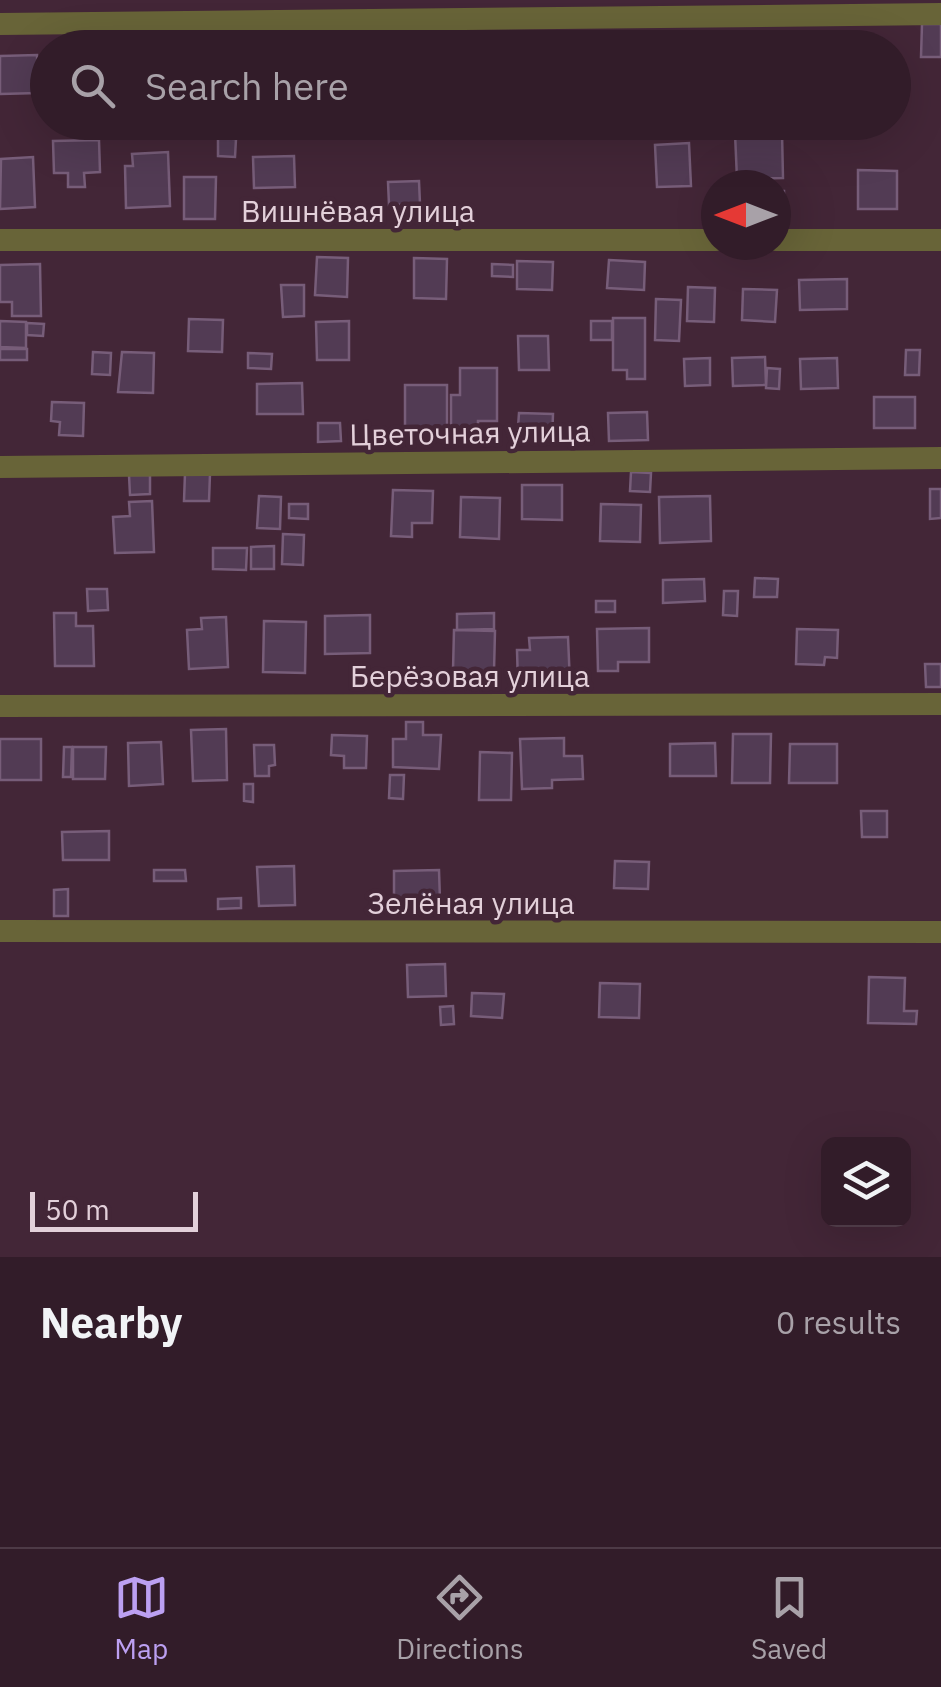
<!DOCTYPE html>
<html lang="en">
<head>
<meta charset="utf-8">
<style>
  :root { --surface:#321c29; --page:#3a2531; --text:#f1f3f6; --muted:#a8a1a8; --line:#4d3a46; --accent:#bca0f2 }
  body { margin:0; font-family:"IBM Plex Sans",sans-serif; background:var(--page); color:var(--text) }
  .controls { position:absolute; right:30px; bottom:30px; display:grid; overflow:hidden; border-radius:15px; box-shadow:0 10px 40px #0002 }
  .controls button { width:90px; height:90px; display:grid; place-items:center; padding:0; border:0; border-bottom:2px solid var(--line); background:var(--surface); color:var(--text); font:50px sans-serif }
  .compass { position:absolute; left:701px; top:170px; width:90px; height:90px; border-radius:50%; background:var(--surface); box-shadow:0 10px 40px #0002; rotate:270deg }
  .scale { position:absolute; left:30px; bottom:25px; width:168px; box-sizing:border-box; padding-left:10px; border:5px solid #e3d0da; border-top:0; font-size:28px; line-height:35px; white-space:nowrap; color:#e3d0da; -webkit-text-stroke:8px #432637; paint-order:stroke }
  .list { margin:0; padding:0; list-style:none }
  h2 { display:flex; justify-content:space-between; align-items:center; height:130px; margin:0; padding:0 40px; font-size:42px }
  h2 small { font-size:32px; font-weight:400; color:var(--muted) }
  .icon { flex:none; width:55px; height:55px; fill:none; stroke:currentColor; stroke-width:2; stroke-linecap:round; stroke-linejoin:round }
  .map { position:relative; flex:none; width:941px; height:1257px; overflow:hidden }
  .search { position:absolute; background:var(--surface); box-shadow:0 10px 40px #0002; left:30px; right:30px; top:30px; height:110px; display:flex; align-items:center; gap:25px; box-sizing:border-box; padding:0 35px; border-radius:55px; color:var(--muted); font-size:38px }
  .sheet { height:290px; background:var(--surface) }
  nav { display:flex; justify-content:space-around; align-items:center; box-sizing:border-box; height:140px; border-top:2px solid var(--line); background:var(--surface); font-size:28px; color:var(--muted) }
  nav a { display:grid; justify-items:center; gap:5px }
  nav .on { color:var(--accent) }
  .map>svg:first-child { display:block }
  .building { fill:#523b54; stroke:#775d79; stroke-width:2.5 }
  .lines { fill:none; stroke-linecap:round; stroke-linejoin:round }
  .minor { stroke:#686438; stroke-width:22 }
  .labels { text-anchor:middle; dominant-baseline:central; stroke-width:9; stroke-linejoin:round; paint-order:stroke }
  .street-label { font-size:30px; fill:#e3d0da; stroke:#432637 }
</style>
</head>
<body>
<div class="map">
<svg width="941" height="1257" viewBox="0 0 941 1257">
  <rect width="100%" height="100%" fill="#432637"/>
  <g class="building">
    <path d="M922,24H941V57H921Z"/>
    <path d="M348,27L349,48H328L327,28Z"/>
    <path d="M179,28V48H159L158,29Z"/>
    <path d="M114,42L158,43V48H114Z"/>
    <path d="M37,55L38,93L0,94V56Z"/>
    <path d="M782,132L783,178L737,179L735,133Z"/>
    <path d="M218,138L236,139L235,157L218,156Z"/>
    <path d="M99,140L100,172L84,173L85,187H68V173H54L53,141Z"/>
    <path d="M689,143L691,186L657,187L655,145Z"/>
    <path d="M168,152L170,206L126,208L125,166H133L132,154Z"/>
    <path d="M294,156L295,187L254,188L253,157Z"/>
    <path d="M33,157L35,207L0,209L1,159Z"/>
    <path d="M858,170L897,171V209H858Z"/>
    <path d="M184,177H216L215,219H184Z"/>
    <path d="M419,181L420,204L389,205L388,182Z"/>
    <rect x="776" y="191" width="8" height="35"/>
    <path d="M317,257L348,258L347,297L315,295Z"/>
    <path d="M414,258L447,259L446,299L414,298Z"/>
    <path d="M609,260L645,262L644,290L607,288Z"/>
    <path d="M517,261L553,262L552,290L517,289Z"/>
    <path d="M40,264L41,316H12V302H0V265Z"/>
    <path d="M492,264L513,265V277L492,276Z"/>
    <path d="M847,279V309L800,310L799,280Z"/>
    <path d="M281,285H304V316L283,317Z"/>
    <path d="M688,287L715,288L714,322L687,321Z"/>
    <path d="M743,289L777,290L775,322L742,320Z"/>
    <path d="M656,299L681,300L679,341L655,340Z"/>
    <path d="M613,318H645V379H627V370H613Z"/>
    <path d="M189,319L223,320L222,352L188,351Z"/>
    <path d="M0,321L26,322V348L0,347Z"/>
    <path d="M349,321V360H317L316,322Z"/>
    <rect x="591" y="321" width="21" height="19"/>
    <path d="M27,323L44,324L43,336L27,335Z"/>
    <path d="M518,336H548L549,370H519Z"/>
    <rect x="0" y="349" width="27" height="11"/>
    <path d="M906,350H920L919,375H905Z"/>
    <path d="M93,352L111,353L110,375L92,374Z"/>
    <path d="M122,352L154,353L153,393L118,392Z"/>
    <path d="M248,353L272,354L271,369L248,368Z"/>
    <path d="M765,357L766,385L733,386L732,358Z"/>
    <path d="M710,358V385L685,386L684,359Z"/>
    <path d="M837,358L838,388L801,389L800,359Z"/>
    <path d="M460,368H497V421H478V441H451V395H460Z"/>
    <path d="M767,368L780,369L779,389L766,388Z"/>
    <path d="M302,383L303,414H257V384Z"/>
    <rect x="405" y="385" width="42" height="45"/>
    <rect x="874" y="397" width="41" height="31"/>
    <path d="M52,402L84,403L83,436L59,435L60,422L51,421Z"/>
    <path d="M647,412L648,440L609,441L608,413Z"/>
    <path d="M519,413L553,414L552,443L517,442Z"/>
    <path d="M318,423H340L341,441L318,442Z"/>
    <path d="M631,472L651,473L650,492L630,491Z"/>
    <path d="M185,473L210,474L209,501H184Z"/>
    <path d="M129,475H150V494L130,495Z"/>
    <path d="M522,485H562V520L522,519Z"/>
    <path d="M930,489H941V518L930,519Z"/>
    <path d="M393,490L433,491L432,523H412V537L391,536Z"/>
    <path d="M259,496L281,497L280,529L257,528Z"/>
    <path d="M710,496L711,541L660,543L659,497Z"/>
    <path d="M461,497L500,498L499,539L460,537Z"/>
    <path d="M152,501L154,552L115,553L113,517L130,516L129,502Z"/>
    <path d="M289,504H308V519L289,518Z"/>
    <path d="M601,504L641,505L640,542L600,541Z"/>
    <path d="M283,534L304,535L303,565L282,564Z"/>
    <path d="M274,546V569H251V547Z"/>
    <path d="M213,548H247L246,570L213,569Z"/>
    <path d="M755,578L778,579L777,597H754Z"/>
    <path d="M704,579L705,601L663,603V580Z"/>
    <path d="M87,589H107L108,610L88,611Z"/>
    <path d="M724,591H738L737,616L723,615Z"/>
    <rect x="596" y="601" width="19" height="11"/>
    <path d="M54,613H76V626H93L94,666H55Z"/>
    <path d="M494,613V629L457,630V614Z"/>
    <path d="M370,615V653L325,654V616Z"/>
    <path d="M226,617L228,667L189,669L187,630L202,629L201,618Z"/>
    <path d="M264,621L306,622L305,673L263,672Z"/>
    <path d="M649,628V662H618V671H598L597,629Z"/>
    <path d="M797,629L838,630L837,658L825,657L824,665L796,664Z"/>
    <path d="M454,630L495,631L494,671L453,670Z"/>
    <path d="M568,637L570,683L518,684L517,650H530L529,638Z"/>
    <path d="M925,664H941V687H926Z"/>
    <path d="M406,722H423V735H441L439,769L393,767V739H406Z"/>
    <path d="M226,729L227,780L193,781L191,730Z"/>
    <path d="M733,734H771L770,783H732Z"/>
    <path d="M332,735L367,736L366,768H344V756L331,755Z"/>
    <path d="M564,738V756H582L583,779L552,780V788L522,789L520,739Z"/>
    <rect x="0" y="739" width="41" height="41"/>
    <path d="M161,742L163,784L129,786L128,743Z"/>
    <path d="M715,743L716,776H670V744Z"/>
    <path d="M790,744H837V783H789Z"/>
    <path d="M254,745H274L275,765L269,766V776H255Z"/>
    <path d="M64,747H72L71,777H63Z"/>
    <path d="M73,747H106L105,779H73Z"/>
    <path d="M480,752L512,753L511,800H479Z"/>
    <path d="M390,775H404L403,799L389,798Z"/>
    <path d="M244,784H253V802L244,801Z"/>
    <path d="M861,811H887V837H862Z"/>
    <path d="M109,831V860H63L62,832Z"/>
    <path d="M615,861L649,862L648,889L614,888Z"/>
    <path d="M294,866L295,905L259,906L257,867Z"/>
    <path d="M154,870H185L186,881H154Z"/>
    <path d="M439,870L440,900L394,901V871Z"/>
    <path d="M68,889V916H54V890Z"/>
    <path d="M241,898V908L218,909V899Z"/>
    <path d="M445,964L446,996L408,997L407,965Z"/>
    <path d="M869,977L905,978L904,1011H917L916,1024L868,1023Z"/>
    <path d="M600,983L640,984L639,1018L599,1017Z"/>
    <path d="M472,993L504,994L502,1018L471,1016Z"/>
    <path d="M453,1006L454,1024L441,1025L440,1007Z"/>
  </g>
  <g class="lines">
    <g class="minor">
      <path d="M0,24L941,14"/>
      <path d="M0,240H716"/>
      <path d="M776,240H941"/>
      <path d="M0,467L941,458"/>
      <path d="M0,706L941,704"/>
      <path d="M0,931L941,932"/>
    </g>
  </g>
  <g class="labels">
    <g class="street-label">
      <text x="358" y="210">Вишнёвая улица</text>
      <text transform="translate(470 432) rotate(-1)">Цветочная улица</text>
      <text x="470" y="675">Берёзовая улица</text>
      <text x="471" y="902">Зелёная улица</text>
    </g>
  </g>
</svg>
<div class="controls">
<button><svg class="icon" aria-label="layers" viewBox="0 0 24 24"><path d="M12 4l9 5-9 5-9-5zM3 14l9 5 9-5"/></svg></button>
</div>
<svg class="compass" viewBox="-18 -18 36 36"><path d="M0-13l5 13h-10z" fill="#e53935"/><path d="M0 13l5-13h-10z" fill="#a8a1a8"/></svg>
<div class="scale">50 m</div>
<div class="search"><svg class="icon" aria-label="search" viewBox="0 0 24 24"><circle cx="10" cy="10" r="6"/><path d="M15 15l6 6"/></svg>Search here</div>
</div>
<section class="sheet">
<h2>Nearby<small>0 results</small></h2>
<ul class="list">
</ul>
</section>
<nav>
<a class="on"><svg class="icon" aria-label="map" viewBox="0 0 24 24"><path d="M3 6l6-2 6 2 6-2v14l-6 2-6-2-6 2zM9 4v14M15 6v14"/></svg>Map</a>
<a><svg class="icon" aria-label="directions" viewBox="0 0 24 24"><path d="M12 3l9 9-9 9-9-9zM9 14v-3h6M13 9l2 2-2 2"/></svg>Directions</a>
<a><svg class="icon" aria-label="saved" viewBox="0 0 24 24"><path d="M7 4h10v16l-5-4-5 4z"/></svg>Saved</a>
</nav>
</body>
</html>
